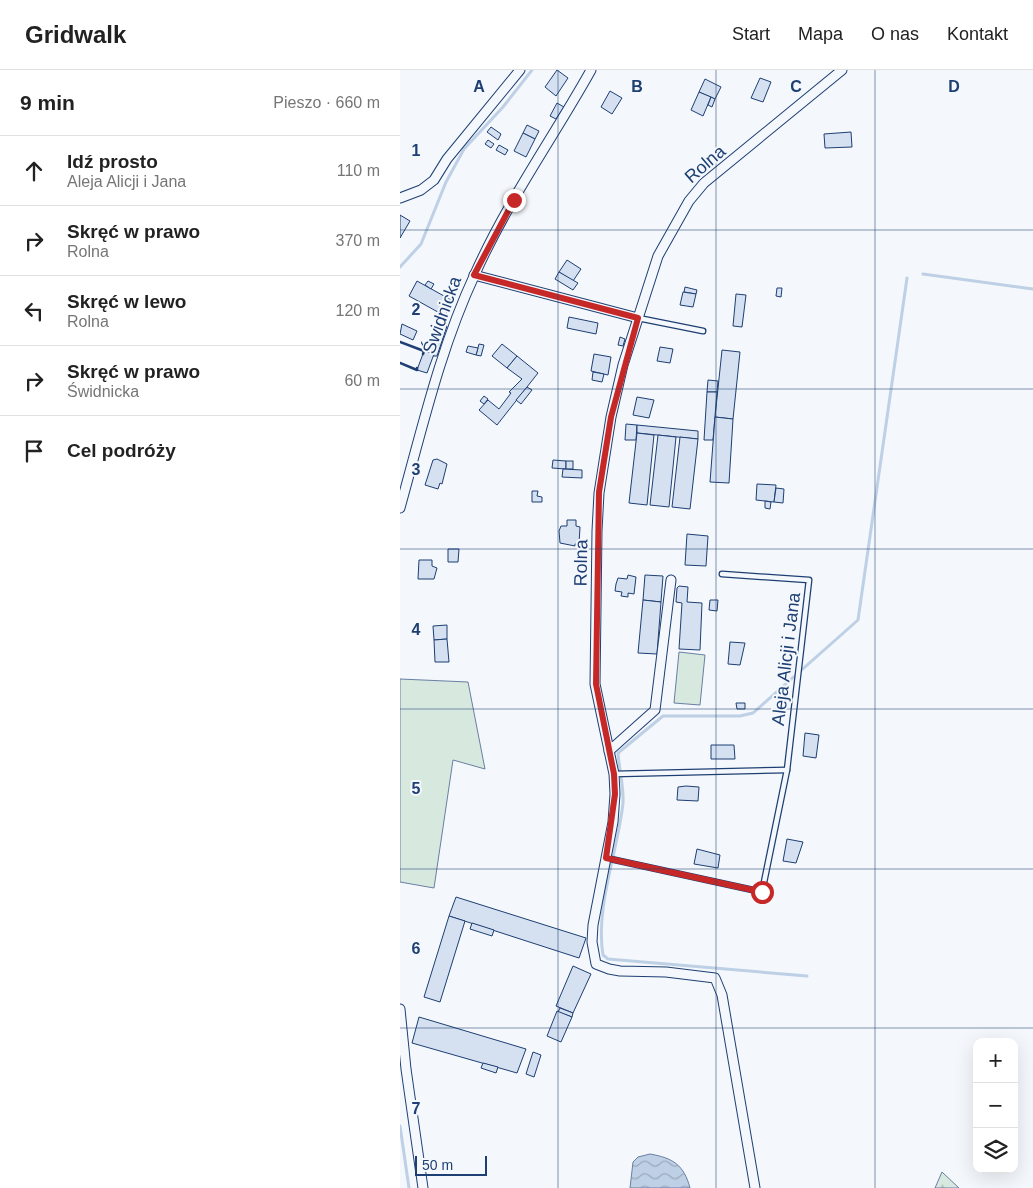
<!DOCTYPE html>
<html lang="pl">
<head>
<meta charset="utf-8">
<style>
  :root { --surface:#fff; --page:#f2f2f2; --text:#222; --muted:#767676; --line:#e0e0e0 }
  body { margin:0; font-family:Helvetica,sans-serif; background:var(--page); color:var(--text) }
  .controls { position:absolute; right:15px; bottom:15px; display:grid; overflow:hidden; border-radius:10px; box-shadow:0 5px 20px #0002 }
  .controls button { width:45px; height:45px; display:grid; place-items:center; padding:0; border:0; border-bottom:1px solid var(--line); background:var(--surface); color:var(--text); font:25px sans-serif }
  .scale { position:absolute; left:15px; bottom:12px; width:72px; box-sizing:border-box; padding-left:5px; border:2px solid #1d3f73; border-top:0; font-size:14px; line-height:18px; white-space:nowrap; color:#1d3f73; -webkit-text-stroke:4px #f4f7fb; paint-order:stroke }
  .stop { position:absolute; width:15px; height:15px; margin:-11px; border:4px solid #c62828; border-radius:50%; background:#fff }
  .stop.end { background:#c62828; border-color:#fff; box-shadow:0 1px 5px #0008 }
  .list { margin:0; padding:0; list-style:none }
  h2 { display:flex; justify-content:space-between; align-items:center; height:65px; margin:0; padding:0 20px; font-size:21px }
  h2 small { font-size:16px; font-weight:400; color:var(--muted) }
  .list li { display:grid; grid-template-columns:32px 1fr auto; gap:15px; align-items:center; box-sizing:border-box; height:70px; padding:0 20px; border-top:1px solid var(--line) }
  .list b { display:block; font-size:19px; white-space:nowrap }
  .list p { margin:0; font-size:16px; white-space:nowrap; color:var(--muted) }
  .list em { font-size:16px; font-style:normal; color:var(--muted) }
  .icon { flex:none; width:28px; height:28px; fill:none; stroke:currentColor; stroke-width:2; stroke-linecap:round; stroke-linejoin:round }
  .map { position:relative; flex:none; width:633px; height:1118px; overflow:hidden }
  header { display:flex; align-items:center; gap:30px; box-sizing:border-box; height:70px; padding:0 25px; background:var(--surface); border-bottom:1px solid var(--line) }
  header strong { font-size:24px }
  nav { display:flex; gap:28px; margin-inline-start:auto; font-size:18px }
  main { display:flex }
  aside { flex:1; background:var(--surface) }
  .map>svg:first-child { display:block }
  .green { fill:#d7e8df; stroke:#687fa3 }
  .forest { fill:url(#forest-firs); stroke:#687fa3 }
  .water { fill:url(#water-waves); stroke:#687fa3 }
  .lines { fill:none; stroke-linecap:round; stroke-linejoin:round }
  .stream { stroke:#bed0e5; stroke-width:3 }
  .building { fill:#d5e0f0; stroke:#1d3f73 }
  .service-casing { stroke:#1d3f73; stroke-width:7 }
  .minor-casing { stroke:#1d3f73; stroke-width:11 }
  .service { stroke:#f4f7fb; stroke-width:4.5 }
  .minor { stroke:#f4f7fb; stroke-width:9 }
  .wall { stroke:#1d3f73; stroke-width:2.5 }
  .route { stroke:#c62828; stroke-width:6 }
  .grid { fill:none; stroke:#1d3f73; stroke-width:1; stroke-opacity:0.55 }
  .labels { text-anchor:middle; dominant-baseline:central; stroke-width:4; stroke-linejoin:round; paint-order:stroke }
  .street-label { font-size:18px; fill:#1d3f73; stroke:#f4f7fb }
  .grid-label { font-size:16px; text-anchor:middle; font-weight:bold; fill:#1d3f73; stroke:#f4f7fb; stroke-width:4; stroke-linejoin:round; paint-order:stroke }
</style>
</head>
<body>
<header>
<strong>Gridwalk</strong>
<nav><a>Start</a><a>Mapa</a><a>O nas</a><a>Kontakt</a></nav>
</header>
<main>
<aside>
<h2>9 min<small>Pieszo · 660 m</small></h2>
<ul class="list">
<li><svg class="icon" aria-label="ahead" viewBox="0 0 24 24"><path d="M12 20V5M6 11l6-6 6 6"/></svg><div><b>Idź prosto</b><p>Aleja Alicji i Jana</p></div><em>110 m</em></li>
<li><svg class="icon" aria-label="right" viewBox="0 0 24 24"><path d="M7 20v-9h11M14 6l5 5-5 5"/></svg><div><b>Skręć w prawo</b><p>Rolna</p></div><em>370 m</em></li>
<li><svg class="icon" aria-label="left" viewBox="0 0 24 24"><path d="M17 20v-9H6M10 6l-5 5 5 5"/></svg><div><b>Skręć w lewo</b><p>Rolna</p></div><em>120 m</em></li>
<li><svg class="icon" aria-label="right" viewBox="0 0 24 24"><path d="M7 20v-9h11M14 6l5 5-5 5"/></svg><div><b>Skręć w prawo</b><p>Świdnicka</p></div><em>60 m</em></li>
<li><svg class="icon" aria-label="arrive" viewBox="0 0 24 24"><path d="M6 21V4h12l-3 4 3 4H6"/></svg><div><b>Cel podróży</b></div></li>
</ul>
</aside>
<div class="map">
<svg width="633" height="1118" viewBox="0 0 633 1118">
  <defs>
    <pattern id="forest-firs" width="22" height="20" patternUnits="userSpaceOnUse" patternTransform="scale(1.25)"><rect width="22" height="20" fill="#d7e8df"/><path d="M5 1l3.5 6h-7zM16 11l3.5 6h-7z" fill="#b8c8c3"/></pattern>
    <pattern id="water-waves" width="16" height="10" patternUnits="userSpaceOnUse" patternTransform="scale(1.25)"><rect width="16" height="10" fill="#bed0e5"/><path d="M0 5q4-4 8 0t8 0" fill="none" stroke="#9aaabe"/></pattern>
  </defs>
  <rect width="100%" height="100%" fill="#f4f7fb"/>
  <g class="green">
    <path d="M279,582L305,585L300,635L274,633Z"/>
    <path d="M0,609L68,612L85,699L53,690L34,818L0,812Z"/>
  </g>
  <path class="forest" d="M542,1102L559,1118H535Z"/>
  <path class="water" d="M250,1084C273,1088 284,1095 290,1118H230L233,1092L238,1087Z"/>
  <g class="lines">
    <g class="stream">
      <path d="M0,197L21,174L46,112L64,79L103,37L132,0"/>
      <path d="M523,204L633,219"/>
      <path d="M407,906L208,889L203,885C195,837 218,781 223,733C224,717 219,699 218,683L263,646H340L353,643L458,550L507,208"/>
      <path d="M0,1056L9,1118"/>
    </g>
  </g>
  <g class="building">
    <path d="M157,0L168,8L156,26L145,17Z"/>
    <path d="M360,8L371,12L363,32L351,28Z"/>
    <path d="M305,9L321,17L315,29L299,22Z"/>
    <path d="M210,21L222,28L212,44L201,37Z"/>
    <path d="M299,22L311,27L303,46L291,40Z"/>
    <path d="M311,27L315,29L312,37L308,35Z"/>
    <path d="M157,33L164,37L156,49L150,46Z"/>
    <path d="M127,55L139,61L135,69L123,63Z"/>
    <path d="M91,57L101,64L98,70L87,62Z"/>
    <path d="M451,62L452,77L425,78L424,64Z"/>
    <path d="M123,63L135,69L126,87L114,81Z"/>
    <path d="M88,70L94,74L91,78L85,74Z"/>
    <path d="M99,75L108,80L105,85L96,80Z"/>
    <path d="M0,145L10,151L0,168Z"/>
    <path d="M167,190L181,199L173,211L159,202Z"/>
    <path d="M159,202L178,213L173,220L155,209Z"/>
    <path d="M17,211L53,231L45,246L9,226Z"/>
    <path d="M28,211L34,214L31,219L25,215Z"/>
    <path d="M285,217L297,220L296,224L284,222Z"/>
    <path d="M377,218H382L381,227L376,226Z"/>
    <path d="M283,222L296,224L293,237L280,235Z"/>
    <path d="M336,224L346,225L342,257L333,256Z"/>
    <path d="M169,247L198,253L196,264L167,258Z"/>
    <path d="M38,253L47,256L37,286H33L34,284L28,282Z"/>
    <path d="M2,254L17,261L13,270L0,264Z"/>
    <path d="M220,267L225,269L223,276L218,275Z"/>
    <path d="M79,274L84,275L81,286L76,285Z"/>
    <path d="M102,274L117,286L107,298L92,286Z"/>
    <path d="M68,276L78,278L76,285L66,282Z"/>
    <path d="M260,277L273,279L270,293L257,291Z"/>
    <path d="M322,280L340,282L333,349L315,347Z"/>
    <path d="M24,281L34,284L27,303L17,300Z"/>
    <path d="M194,284L211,287L208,305L191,301Z"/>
    <path d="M117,286L138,303L97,355L79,340L88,330L99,339L111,323L109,322L122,309L107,298Z"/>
    <path d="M193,302L204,304L202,312L192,310Z"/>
    <path d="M308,310L318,311L317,322H307Z"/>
    <path d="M127,317L132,320L121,334L116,330Z"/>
    <path d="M307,322H317L313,370H304Z"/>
    <path d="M84,326L88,329L84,334L80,331Z"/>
    <path d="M237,327L254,330L249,348L233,345Z"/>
    <path d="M315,347L333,349L329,413L310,412Z"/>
    <path d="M226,354L237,355L236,370H225Z"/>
    <path d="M237,355L298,361V369L237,363Z"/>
    <path d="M237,363L254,365L247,435L229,433Z"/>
    <path d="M258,365L276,367L269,437L250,435Z"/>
    <path d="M280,367L298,369L290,439L272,437Z"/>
    <path d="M37,389L47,394L42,414L40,413L38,419L25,415L33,390Z"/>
    <path d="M153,390L166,391V399L152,398Z"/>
    <rect x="166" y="391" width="7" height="8"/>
    <path d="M163,399L182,400V408L162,407Z"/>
    <path d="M357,414L376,415L374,432L356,430Z"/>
    <path d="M376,418L384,419L383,433L374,432Z"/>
    <path d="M132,421H138L137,426L142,427V432H132Z"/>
    <path d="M365,431L371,432L370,439L365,438Z"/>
    <path d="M167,450H176V456L180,457L179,474H175V476L160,473L159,461L161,456H167Z"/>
    <path d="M287,464L308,466L306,496L285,495Z"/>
    <path d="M48,479H59L58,492H48Z"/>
    <path d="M19,490H32V496L37,498L34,509H18Z"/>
    <path d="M228,505L236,507L234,524L228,523V527L221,526L222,522L215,521L216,514L218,508L227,509Z"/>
    <path d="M245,505L263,506L261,532L243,530Z"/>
    <path d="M279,516L288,517L287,532L302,533L300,580L279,579L282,533L276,532L277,518Z"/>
    <path d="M243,530L261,532L257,584L238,583Z"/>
    <path d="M310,530H318L317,541L309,540Z"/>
    <path d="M47,555V569L34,570L33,556Z"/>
    <path d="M47,569L49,592H35L34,570Z"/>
    <path d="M330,572L345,573L340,595L328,594Z"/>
    <path d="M336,633H345V639H337Z"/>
    <path d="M405,663L419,665L416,688L403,686Z"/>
    <path d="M311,675H334L335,689H311Z"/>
    <path d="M286,716L299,717L298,731L277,730L278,717Z"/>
    <path d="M387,769L403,772L396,793L383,791Z"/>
    <path d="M297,779L320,785L318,798L294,794Z"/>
    <path d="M56,827L186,868L179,888L49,846Z"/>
    <path d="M49,846L65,851L40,932L24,927Z"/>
    <path d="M72,853L94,860L92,866L70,859Z"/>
    <path d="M173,896L191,904L173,943L156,936Z"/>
    <path d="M160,938L173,943L172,947L158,942Z"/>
    <path d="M157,941L172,947L161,972L147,966Z"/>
    <path d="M19,947L126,979L117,1003L12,973Z"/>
    <path d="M133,982L141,985L134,1007L126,1004Z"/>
    <path d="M83,993L98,997L96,1003L81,998Z"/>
  </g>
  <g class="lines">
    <defs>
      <g id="service">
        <path d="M238,248L303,261"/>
        <path d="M214,704L387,700"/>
        <path d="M206,788L362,822L387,700L409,510L322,504"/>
      </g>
      <g id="minor">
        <path d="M0,128L21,120L34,110L47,89L120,0"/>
        <path d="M74,205L238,248"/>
        <path d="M0,438C22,359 40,279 75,204C107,132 153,68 191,0"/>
        <path d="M209,681L255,640L271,510"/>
        <path d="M0,939L6,999L23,1118"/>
        <path d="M355,1118L322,925L315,908L266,902L220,901L209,899L196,894L192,872L193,855L213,752L215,724L214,704L195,614L197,461L199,423L211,347L223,295L258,186L289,131L304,113L442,0"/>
      </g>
    </defs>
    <use href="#service" class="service-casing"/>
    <use href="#minor" class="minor-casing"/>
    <use href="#service" class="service"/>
    <use href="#minor" class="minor"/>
    <g class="wall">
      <path d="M0,272L24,281L23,284"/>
      <path d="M0,293L17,300V298"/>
    </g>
  </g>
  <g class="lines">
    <path class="route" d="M114,130L74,205L238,248L211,347L199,422L196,614L214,704L215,724L206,788L362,822"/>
  </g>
  <path class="grid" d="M158,0V1118M316,0V1118M475,0V1118M0,160H633M0,319H633M0,479H633M0,639H633M0,799H633M0,958H633"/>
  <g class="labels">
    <g class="street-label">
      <text transform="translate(305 94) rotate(-41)">Rolna</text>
      <text transform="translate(42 245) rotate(-70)">Świdnicka</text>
      <text transform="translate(181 493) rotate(-89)">Rolna</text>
      <text transform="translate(386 589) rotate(-83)">Aleja Alicji i Jana</text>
    </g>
  </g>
  <g class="grid-label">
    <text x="79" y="22">A</text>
    <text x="237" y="22">B</text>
    <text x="396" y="22">C</text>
    <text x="554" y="22">D</text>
    <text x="16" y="86">1</text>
    <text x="16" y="245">2</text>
    <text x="16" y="405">3</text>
    <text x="16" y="565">4</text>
    <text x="16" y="724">5</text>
    <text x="16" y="884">6</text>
    <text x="16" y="1044">7</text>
  </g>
</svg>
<div class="controls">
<button>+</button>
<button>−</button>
<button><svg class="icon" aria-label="layers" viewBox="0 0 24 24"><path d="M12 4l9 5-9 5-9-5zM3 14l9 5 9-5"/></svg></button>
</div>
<div class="scale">50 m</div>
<div class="stop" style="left:362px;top:822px"></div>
<div class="stop end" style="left:114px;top:130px"></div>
</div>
</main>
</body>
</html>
